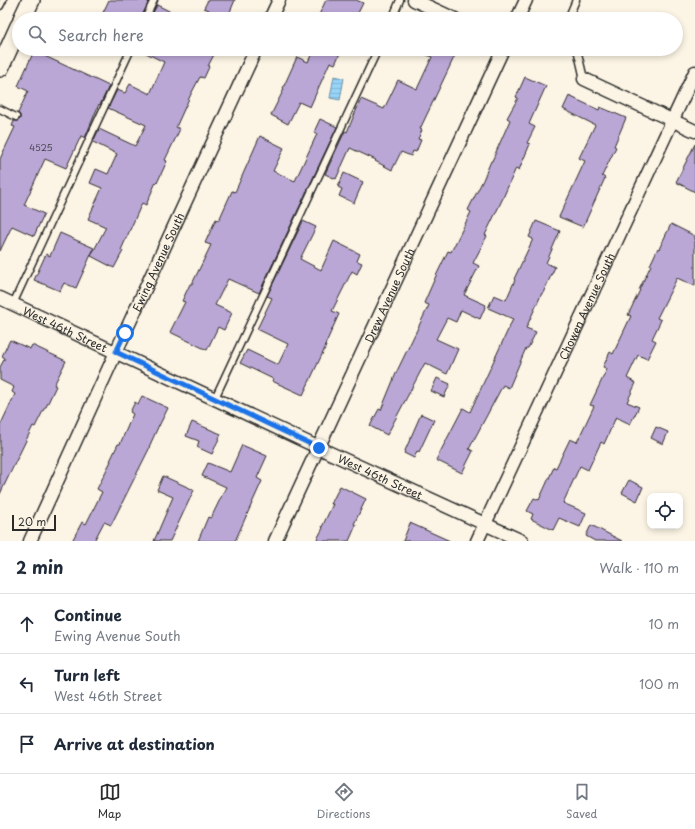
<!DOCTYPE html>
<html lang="en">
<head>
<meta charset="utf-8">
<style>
  :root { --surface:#fff; --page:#f2f2f3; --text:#1f2937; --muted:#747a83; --line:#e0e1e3; --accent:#2b2b2b }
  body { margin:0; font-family:"Playpen Sans",sans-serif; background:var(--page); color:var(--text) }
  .controls { position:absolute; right:12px; bottom:12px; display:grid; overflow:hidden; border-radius:8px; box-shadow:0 2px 6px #0003 }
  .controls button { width:36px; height:36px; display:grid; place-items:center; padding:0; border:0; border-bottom:1px solid var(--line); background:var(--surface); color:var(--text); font:20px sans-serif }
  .scale { position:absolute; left:12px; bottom:10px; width:44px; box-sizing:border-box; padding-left:4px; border:2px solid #2b2b2b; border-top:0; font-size:11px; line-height:14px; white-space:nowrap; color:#2b2b2b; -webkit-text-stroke:3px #fcf5e5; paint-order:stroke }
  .stop { position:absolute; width:12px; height:12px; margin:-9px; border:3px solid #1a73e8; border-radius:50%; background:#fff }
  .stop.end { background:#1a73e8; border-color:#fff; box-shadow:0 1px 4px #0008 }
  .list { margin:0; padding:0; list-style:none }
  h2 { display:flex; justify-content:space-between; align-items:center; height:52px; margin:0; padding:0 16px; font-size:17px }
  h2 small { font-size:13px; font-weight:400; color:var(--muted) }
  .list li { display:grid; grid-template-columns:26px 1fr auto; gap:12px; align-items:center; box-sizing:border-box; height:60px; padding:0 16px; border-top:1px solid var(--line) }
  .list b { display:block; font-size:15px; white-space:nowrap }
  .list p { margin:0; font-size:13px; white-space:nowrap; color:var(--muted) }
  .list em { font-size:13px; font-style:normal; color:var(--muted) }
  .icon { flex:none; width:22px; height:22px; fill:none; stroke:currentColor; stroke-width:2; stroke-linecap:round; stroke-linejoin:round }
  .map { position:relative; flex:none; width:695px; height:541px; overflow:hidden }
  .search { position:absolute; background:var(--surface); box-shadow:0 2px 6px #0003; left:12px; right:12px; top:12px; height:44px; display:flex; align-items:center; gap:10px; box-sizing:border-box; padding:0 14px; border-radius:22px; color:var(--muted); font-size:15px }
  .sheet { height:232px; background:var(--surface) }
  nav { display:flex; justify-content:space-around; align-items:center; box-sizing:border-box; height:56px; border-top:1px solid var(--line); background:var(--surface); font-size:11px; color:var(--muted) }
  nav a { display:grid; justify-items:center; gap:2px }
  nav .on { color:var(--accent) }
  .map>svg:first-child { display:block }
  .water { fill:url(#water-rules); stroke:#6c90a6 }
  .building { fill:#bba7d6; stroke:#2b2b2b }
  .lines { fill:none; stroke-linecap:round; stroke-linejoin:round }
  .lane-casing { stroke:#2b2b2b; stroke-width:9 }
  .street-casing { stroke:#2b2b2b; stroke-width:15 }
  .secondary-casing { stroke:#2b2b2b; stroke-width:20 }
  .lane { stroke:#fcf5e5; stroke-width:6 }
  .street { stroke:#fcf5e5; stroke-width:12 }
  .secondary { stroke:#fcf5e5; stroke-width:17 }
  .route { stroke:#1a73e8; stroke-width:5 }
  .labels { text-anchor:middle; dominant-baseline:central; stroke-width:3; stroke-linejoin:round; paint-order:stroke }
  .number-label { font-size:9px; fill:#4f4a56 }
  .street-label { font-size:11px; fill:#2b2b2b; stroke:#fcf5e5 }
</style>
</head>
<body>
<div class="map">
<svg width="695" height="541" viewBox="0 0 695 541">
  <defs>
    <pattern id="water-rules" width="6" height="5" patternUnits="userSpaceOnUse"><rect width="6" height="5" fill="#97d4f8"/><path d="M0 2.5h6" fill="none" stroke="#82b6d5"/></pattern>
  </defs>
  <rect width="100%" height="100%" fill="#fcf5e5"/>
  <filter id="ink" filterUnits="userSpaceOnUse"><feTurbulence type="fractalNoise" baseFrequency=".025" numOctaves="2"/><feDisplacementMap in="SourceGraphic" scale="8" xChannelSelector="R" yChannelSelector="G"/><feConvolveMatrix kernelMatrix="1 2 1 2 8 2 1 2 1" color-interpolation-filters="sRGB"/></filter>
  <g filter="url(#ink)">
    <path class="water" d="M334,76L344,78L340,100L330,98Z"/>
    <g class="building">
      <path d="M109,0H147L149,1L141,19H100Z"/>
      <path d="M208,0H235L227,19H204L209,10L204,8Z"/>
      <path d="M326,0H356L363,3L355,19H317Z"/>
      <path d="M157,5L185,19H150Z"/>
      <path d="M138,49H217L208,66L209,67L204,78L200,77L191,94L176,127L180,129L165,160L167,161L157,183L156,182L146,205L142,203L121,250L123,251L114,268L91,256L106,227L88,219L102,188L90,183L96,169L108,174L117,154L93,142L99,129L135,146L146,125L108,108L117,90L125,93L130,84L150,94L164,62Z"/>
      <path d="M302,49H342L335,64L330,62L310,107L299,102L288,124L271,115L284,89L283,88L297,57L308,62L312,53Z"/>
      <path d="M413,49H458L420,129L422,130L418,139L421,140L416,152L413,151L411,156L401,152L392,170L375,161L376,160L350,148L336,179L325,174L345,131L347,132L361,99L384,109L398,80L417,89L432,57Z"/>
      <path d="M34,51L109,86L100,105L99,104L85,138L81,136L66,168L45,159L24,205L44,214L34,236L12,226L0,251V159L15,127L12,126L14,121H18L20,119V115L18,113L28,91L18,86Z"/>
      <path d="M525,77L546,86L529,124L535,127L527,143L530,144L519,170L516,168L503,198L485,235L487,236L473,263L479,266L464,295L486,305L480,319L461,310L456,322L447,318L436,339L458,349L447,374L425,363L387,435L370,426L379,409L381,410L397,371L429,305L424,303L435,278L448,251L451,252L471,212L468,210L483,180L491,161H492L510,120L507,118L518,98L516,97Z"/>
      <path d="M569,96L599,110L600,107L626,118L614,146L616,147L602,176L605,178L583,227L559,217L585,161L579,158L595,125L563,109Z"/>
      <path d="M320,119L337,127L259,293L228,279L215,305L232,313L224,330L218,327L207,350L170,332L185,302L182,301L190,284H192L211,245L205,243L216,219L219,220L232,191L235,192L260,136L284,148L273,171L295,181L317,134L314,132Z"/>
      <path d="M695,144V192L676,182Z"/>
      <path d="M344,173L363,182L354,203L339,196L342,189L338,187Z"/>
      <path d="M303,221L316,227L300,259L321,270L334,241L360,254L357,261L362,263L357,274L352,271L332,311L339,314L325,345L326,346L303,395L272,381L273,379L240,363L247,350L278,365L288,344L257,329L272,298L267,296Z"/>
      <path d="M536,221L560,231L546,263L555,267L543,293H542L526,328L536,332L528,348H526L509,388L503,385L469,449L473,451L462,473L436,460L463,408L470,412L513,319L488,308L494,295L506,300L515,280L514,279L533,239L529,237Z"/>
      <path d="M671,224L695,236V286L677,278L657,318L661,320L652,339L656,341L647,359L638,355L627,378L636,383L627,402L639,407L630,424L616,417L604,444L601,442L588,470L580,466L563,503L586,513L580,527L559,518L553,530L531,519L533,514L527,511L534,498L539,500L554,467L556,468L570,439L577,442L594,406L590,405L607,369L603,367L610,352L613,354L631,316L628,315L640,290H639L651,265H650L658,248L659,249Z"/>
      <path d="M60,233L94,248L76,288L64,283L60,291L34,280L46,254L50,256Z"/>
      <path d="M10,340L30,349L32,345L66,361L54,385L56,386L46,407H45L35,427L33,426L0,494V426L15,394L12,392L14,387L0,380V367L5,358L2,356Z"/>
      <path d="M437,378L450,384L444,397L431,391Z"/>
      <path d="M142,396L168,408L159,426V425L149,447H150L111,525L104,522L94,541H72L82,522L86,524L102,492L97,489L111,461H110L118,444H120L133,414L130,412L135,402L138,404Z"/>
      <path d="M421,414L434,420L419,452L417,451L414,458L404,453Z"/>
      <path d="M192,422L221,434L212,454L197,447L199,441L186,436Z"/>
      <path d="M656,427L668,432L663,444L651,438Z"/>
      <path d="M242,445L267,456L257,478L262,481L235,541H198L208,517L211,518L226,487L202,476L208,463L230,472Z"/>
      <path d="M163,476L194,490L170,541H154L173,497L157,490Z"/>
      <path d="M629,480L643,487L637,501L622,493Z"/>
      <path d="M340,486L366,499L354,524L356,525L349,541H316L323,528L322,527L333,504H331Z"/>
      <path d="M410,523L450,541H403Z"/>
      <path d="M591,525L622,541H595L586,536Z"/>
    </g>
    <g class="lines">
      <defs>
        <g id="lane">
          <path d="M0,6L3,0"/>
          <path d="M145,19L154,0"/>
          <path d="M392,19L400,0"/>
          <path d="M571,19L570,14L576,0"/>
          <path d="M577,49L584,79"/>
          <path d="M0,109L16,117"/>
          <path d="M13,304L131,49"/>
          <path d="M215,398L378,49"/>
        </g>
        <g id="street">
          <path d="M414,0L455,19"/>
          <path d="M270,19L279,0"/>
          <path d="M517,19L526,0"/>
          <path d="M584,79L695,131"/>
          <path id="s1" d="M0,298L330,453L522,541"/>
          <path id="s2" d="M30,541L116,352L256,49"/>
          <path id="s3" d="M275,541L503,49"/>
          <path id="s4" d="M477,541L695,72"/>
        </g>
        <g id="secondary">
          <path d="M22,19L31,0"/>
          <path d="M0,68L19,26"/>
        </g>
      </defs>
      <use href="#lane" class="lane-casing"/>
      <use href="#street" class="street-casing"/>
      <use href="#secondary" class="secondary-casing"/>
      <use href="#lane" class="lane"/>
      <use href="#street" class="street"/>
      <use href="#secondary" class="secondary"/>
    </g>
  </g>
  <g class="lines" filter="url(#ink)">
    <path class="route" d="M125,333L116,352L319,448"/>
  </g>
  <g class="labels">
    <g class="number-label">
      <text x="41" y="147">4525</text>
    </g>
    <g class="street-label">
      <text stroke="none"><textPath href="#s2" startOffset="307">Ewing Avenue South</textPath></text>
      <text stroke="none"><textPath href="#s3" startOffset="271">Drew Avenue South</textPath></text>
      <text stroke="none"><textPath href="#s4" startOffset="259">Chowen Avenue South</textPath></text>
      <text stroke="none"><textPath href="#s1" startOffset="72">West 46th Street</textPath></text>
      <text stroke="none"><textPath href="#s1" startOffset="420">West 46th Street</textPath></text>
    </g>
  </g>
</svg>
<div class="controls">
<button><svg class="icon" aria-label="locate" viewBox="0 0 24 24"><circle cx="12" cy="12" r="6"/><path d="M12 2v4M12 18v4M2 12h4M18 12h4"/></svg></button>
</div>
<div class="scale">20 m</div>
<div class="stop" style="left:125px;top:333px"></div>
<div class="stop end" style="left:319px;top:448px"></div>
<div class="search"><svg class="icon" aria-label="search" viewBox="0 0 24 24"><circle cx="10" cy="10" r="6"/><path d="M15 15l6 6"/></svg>Search here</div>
</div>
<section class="sheet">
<h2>2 min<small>Walk · 110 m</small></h2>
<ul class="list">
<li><svg class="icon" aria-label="ahead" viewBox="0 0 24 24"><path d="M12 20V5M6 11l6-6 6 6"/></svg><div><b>Continue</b><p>Ewing Avenue South</p></div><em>10 m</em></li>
<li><svg class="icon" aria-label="left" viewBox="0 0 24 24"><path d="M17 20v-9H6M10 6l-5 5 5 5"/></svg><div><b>Turn left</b><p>West 46th Street</p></div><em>100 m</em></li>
<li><svg class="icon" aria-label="arrive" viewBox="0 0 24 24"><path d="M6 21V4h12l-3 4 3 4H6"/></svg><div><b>Arrive at destination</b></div></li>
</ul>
</section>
<nav>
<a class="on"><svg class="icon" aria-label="map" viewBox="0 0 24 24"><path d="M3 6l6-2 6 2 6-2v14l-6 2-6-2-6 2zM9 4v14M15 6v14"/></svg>Map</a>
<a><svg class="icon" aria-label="directions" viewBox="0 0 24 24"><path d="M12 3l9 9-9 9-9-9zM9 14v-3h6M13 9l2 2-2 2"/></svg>Directions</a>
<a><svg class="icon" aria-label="saved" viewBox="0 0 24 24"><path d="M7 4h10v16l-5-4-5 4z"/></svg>Saved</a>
</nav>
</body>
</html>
